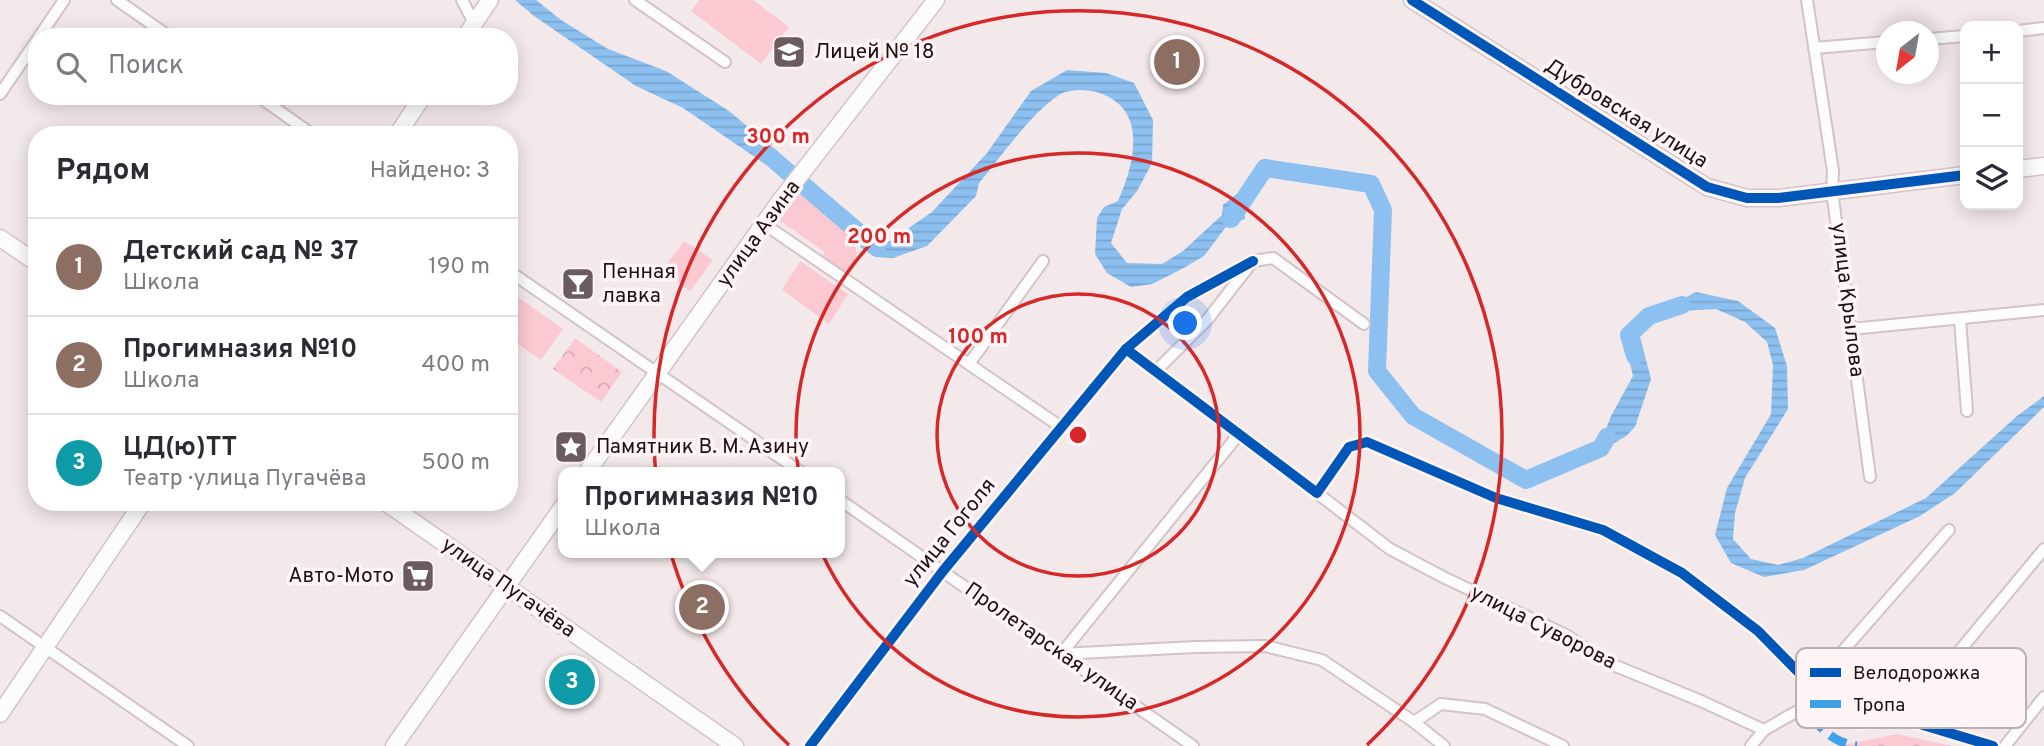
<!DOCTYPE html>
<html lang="ru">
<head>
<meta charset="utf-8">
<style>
  :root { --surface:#fff; --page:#f7f7f7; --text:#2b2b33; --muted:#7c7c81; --line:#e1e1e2; --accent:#6b5b5e }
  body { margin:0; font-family:Overpass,sans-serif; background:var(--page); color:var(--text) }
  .controls { position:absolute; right:21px; top:21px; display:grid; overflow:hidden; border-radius:14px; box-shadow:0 4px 18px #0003 }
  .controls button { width:63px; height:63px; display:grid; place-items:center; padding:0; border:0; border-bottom:2px solid var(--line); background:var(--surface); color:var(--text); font:35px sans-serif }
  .compass { position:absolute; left:1876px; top:21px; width:63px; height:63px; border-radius:50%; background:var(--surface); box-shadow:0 4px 18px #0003; rotate:211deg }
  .you { position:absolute; left:1186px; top:324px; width:24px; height:24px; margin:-18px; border:5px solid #fff; border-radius:50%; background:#1a73e8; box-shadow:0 0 0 10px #1a73e833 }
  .badge { display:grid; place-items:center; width:46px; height:46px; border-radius:50%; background:var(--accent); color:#fff; font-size:23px; font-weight:700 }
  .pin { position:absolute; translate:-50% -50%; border:4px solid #fff; box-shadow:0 2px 7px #0006 }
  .popup { position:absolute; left:558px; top:467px; width:287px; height:91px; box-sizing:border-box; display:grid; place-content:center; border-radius:14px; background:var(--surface); filter:drop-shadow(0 2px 5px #0005); font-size:23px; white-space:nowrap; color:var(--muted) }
  .popup b { font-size:26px; color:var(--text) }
  .popup::after { content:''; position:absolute; left:50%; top:100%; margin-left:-14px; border:14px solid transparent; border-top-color:var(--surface) }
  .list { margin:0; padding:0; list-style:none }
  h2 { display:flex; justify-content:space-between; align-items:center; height:91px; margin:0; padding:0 28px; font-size:30px }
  h2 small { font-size:23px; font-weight:400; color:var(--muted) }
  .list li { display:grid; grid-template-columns:46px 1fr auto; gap:21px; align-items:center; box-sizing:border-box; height:98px; padding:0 28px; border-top:2px solid var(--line) }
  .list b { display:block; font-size:26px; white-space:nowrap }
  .list p { margin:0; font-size:23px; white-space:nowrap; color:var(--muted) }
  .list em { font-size:23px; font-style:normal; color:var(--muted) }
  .icon { flex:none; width:38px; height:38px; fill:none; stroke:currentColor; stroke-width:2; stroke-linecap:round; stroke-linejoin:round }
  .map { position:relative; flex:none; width:2044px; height:746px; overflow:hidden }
  .search { position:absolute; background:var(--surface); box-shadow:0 4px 18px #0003; left:28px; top:28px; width:490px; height:77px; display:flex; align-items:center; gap:18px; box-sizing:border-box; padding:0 24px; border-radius:28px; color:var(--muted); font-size:26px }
  .panel { position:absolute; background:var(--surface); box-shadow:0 4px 18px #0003; left:28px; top:126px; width:490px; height:385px; border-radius:28px }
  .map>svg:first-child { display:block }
  .green { fill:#fac9d2 }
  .forest { fill:url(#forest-crowns) }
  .water { fill:url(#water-rules) }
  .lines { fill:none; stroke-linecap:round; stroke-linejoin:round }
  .river { stroke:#8cc0f0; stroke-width:18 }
  .street-casing { stroke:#d3c3c6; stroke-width:14 }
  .secondary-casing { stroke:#d3c3c6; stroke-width:19 }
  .street { stroke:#fdfcfc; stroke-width:10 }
  .secondary { stroke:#fdfcfc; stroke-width:16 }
  .quiet { stroke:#3ea1ea; stroke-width:9; stroke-dasharray:18 9; stroke-linecap:butt }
  .cycleway-casing { stroke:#fff4f6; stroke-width:15 }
  .cycleway { stroke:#0057b8; stroke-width:10 }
  .ring { fill:none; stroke:#d62828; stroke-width:3.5 }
  .labels { text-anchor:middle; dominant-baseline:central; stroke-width:7; stroke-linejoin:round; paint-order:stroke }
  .poi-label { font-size:21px; fill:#210f13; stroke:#fff4f6; text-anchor:start }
  .street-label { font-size:21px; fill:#210f13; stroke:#fff4f6 }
  .key { fill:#fff4f6; stroke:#bcafb2; stroke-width:2 }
  .key-label { font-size:19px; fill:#210f13 }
  .centre { fill:#d62828; stroke:#fff4f6; stroke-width:3.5 }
  .ring-label { font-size:21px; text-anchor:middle; font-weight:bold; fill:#d62828; stroke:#fff4f6; stroke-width:7; stroke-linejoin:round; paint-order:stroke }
</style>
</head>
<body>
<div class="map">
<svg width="2044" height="746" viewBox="0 0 2044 746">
  <defs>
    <pattern id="forest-crowns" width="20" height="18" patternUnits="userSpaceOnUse" patternTransform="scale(1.75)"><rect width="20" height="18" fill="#fac9d2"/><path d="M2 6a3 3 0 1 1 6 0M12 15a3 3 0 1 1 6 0" fill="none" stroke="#d6abb3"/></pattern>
    <pattern id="water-rules" width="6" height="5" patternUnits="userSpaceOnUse" patternTransform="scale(1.75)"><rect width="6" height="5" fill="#8cc0f0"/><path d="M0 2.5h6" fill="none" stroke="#78a4cd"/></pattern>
  </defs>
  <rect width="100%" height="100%" fill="#f4e9ea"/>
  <g class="green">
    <path d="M699,0H753L789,27L761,64L691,11Z"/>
    <path d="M801,188L855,234L857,259L845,274L822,257L825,252L779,220Z"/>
    <path d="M684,241L713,260L690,291L662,270Z"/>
    <path d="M800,261L848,294L829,324L782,290Z"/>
    <path d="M512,293L563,329L541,360L509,338V296Z"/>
  </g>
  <g class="forest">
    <path d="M575,338L622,372L601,402L553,369Z"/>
    <path d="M1897,734L1952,746H1841Z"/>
  </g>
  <g class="water">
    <path d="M515,0H536L561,20L608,49L666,71L729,111L776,150L787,162L768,166L683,108L636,86L534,16Z"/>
    <path d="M1067,70L1106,73L1134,83L1153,120L1152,163L1137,191L1122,209L1111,243L1127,263L1162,264L1183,251L1222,215L1223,205L1243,189L1245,219L1225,228L1204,256L1180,270L1152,284L1131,287L1107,273L1095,254L1097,218L1104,207L1118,201C1135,163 1149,107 1096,92C1086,89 1068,89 1059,95C1031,113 1001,157 979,183L976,196L927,246L893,258L876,257L860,247L858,236L864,231L875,242L890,241L932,212L987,153L1031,91Z"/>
    <path d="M1696,292L1738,301L1775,328L1787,366L1788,409L1745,478L1735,513L1733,539L1751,559L1778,565L1803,558L1926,498L2017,416L2044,396V407L1955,493L1920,516L1804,570L1764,577L1731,563L1715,535L1727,488L1771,414L1773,365L1767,342L1745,322L1716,309L1658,312Z"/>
    <path d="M1638,329L1651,379L1635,427L1626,436L1593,456L1587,447L1603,437L1611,416L1633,376L1624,339Z"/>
  </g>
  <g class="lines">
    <g class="river">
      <path d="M760,148L877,248"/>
      <path d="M1231,219L1265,168L1371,184L1383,210L1377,371L1413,416L1526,480L1601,448L1607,437"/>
      <path d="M1635,356L1629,335L1649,316L1682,305"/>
    </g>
    <defs>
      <g id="street">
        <path d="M117,0L170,37"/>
        <path d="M462,0L474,23"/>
        <path d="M635,0L725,62"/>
        <path d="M1807,0L1833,171L1832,191L1870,477"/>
        <path d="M2018,31L2044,28"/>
        <path d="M39,37L64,0"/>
        <path d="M1928,39L1965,36"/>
        <path d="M1814,48L1886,42"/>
        <path d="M0,94L37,40"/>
        <path d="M258,96L313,135"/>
        <path d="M764,224L1061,427"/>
        <path d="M509,271L801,472"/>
        <path d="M1960,319L1967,411"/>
        <path d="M1851,329L2044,310"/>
        <path d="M1126,349L1317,493L1349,447L1367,442L1496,498L1603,530L1682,573L1758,631L1812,686L1810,704L1815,714L1858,723L1903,719L1993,746"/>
        <path d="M969,364L1043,261"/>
        <path d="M1155,372L1208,319L1253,261L1273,258L1364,324"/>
        <path d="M1317,493L1390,549L1445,578L1566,635L1606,662L1701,701L1764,730L1751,746"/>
        <path d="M840,500L1193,746"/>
        <path d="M0,616L188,746"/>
        <path d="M1061,654L1195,647L1265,646L1322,660L1414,722L1444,746"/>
        <path d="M1061,654L1239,434"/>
        <path d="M1812,686L1949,530"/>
        <path d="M1903,719L2044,549"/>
        <path d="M1414,722L1441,704L1485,709L1563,746"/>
        <path d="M1764,730L1810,704"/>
        <path d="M810,746L943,571L1126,349L1187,297L1253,261"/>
        <path d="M2005,746L2044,697"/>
      </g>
      <g id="secondary">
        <path d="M1412,0L1707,187L1747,198H1778L1965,175"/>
        <path d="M465,37L490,0"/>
        <path d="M397,135L423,96"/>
        <path d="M2018,169L2044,166"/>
        <path d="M0,238L37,263"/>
        <path d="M587,472L780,201L936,0"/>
        <path d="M385,502L735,746"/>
        <path d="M0,714L143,502"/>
        <path d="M394,746L564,505"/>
      </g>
    </defs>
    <use href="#street" class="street-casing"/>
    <use href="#secondary" class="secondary-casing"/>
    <use href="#street" class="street"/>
    <use href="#secondary" class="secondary"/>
    <path class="quiet" d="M1815,714C1815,730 1842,745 1857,746"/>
    <defs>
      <g id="cycleway">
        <path d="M1412,0L1707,187L1747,198H1778L1965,175"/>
        <path d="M1126,349L1317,493L1349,447L1367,442L1496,498L1603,530L1682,573L1758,631L1812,686L1810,704L1815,714L1858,723L1903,719L1993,746"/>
        <path d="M810,746L943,571L1126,349L1187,297L1253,261"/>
      </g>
    </defs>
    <use href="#cycleway" class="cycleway-casing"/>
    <use href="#cycleway" class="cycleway"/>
  </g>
  <g class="ring">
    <circle cx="1078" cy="435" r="141"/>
    <circle cx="1078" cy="435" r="282"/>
    <path d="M789 745A424 424 0 1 1 1367 745"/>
  </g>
  <defs>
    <symbol id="school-square" viewBox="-11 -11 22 22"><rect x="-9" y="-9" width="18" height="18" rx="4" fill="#6b5b5e" stroke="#fff4f6"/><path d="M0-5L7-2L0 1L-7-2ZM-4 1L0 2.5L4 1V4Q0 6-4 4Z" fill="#fff"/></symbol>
    <symbol id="bar-square" viewBox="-11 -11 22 22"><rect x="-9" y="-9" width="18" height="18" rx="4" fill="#6b5b5e" stroke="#fff4f6"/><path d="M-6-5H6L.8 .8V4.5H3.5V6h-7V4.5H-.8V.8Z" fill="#fff"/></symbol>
    <symbol id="sight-square" viewBox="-11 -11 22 22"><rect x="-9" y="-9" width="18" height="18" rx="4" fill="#6b5b5e" stroke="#fff4f6"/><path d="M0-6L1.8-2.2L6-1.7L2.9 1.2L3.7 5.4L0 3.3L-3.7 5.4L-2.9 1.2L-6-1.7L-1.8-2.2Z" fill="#fff"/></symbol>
    <symbol id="supermarket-square" viewBox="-11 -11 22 22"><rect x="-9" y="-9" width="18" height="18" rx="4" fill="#6b5b5e" stroke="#fff4f6"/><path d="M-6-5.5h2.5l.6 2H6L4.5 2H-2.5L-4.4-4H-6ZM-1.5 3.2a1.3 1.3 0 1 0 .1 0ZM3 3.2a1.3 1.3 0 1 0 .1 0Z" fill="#fff"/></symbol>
  </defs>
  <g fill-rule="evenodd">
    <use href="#school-square" x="770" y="33" width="38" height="38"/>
    <use href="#bar-square" x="559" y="265" width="38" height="38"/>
    <use href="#sight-square" x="552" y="428" width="38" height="38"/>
    <use href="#supermarket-square" x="399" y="557" width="38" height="38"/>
  </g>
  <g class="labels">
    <g class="poi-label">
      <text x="814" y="52">Лицей № 18</text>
      <text x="602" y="272">Пенная<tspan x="602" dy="24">лавка</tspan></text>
      <text x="596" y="447">Памятник В. М. Азину</text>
      <text x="394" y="576" text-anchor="end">Авто-Мото</text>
    </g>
    <g class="street-label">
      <text transform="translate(1626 114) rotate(32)">Дубровская улица</text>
      <text transform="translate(759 234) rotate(-54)">улица Азина</text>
      <text transform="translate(1847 300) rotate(83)">улица Крылова</text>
      <text transform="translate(950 533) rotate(-51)">улица Гоголя</text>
      <text transform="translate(508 588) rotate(35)">улица Пугачёва</text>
      <text transform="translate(1543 628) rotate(27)">улица Суворова</text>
      <text transform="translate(1051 647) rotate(35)">Пролетарская улица</text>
    </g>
  </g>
  <rect x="1796" y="648" width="230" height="80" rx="10" class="key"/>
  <rect x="1810" y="668" width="31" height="9" fill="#0057b8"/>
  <rect x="1810" y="700" width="31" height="8" fill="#3ea1ea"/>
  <g class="key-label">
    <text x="1853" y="679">Велодорожка</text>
    <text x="1853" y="711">Тропа</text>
  </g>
  <circle cx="1078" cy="435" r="10" class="centre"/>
  <g class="ring-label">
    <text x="778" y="143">300 m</text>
    <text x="879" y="243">200 m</text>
    <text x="978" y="343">100 m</text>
  </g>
</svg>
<div class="controls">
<button>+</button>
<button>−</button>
<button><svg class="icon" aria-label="layers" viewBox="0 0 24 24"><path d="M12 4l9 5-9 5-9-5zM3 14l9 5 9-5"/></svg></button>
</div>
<svg class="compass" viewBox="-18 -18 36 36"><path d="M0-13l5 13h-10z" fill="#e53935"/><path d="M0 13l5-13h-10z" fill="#7c7c81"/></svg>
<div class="you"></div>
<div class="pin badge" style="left:1177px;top:62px;background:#8d6e63">1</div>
<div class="pin badge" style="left:702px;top:607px;background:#8d6e63">2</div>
<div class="popup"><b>Прогимназия №10</b>Школа</div>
<div class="pin badge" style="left:572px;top:682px;background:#0f9aa8">3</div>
<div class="search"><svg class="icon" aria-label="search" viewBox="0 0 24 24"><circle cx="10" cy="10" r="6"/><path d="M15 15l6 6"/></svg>Поиск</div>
<section class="panel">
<h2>Рядом<small>Найдено: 3</small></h2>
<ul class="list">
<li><span class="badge" style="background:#8d6e63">1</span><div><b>Детский сад № 37</b><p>Школа</p></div><em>190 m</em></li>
<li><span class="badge" style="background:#8d6e63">2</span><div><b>Прогимназия №10</b><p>Школа</p></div><em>400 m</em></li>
<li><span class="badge" style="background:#0f9aa8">3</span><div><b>ЦД(ю)ТТ</b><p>Театр · улица Пугачёва</p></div><em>500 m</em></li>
</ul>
</section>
</div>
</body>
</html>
